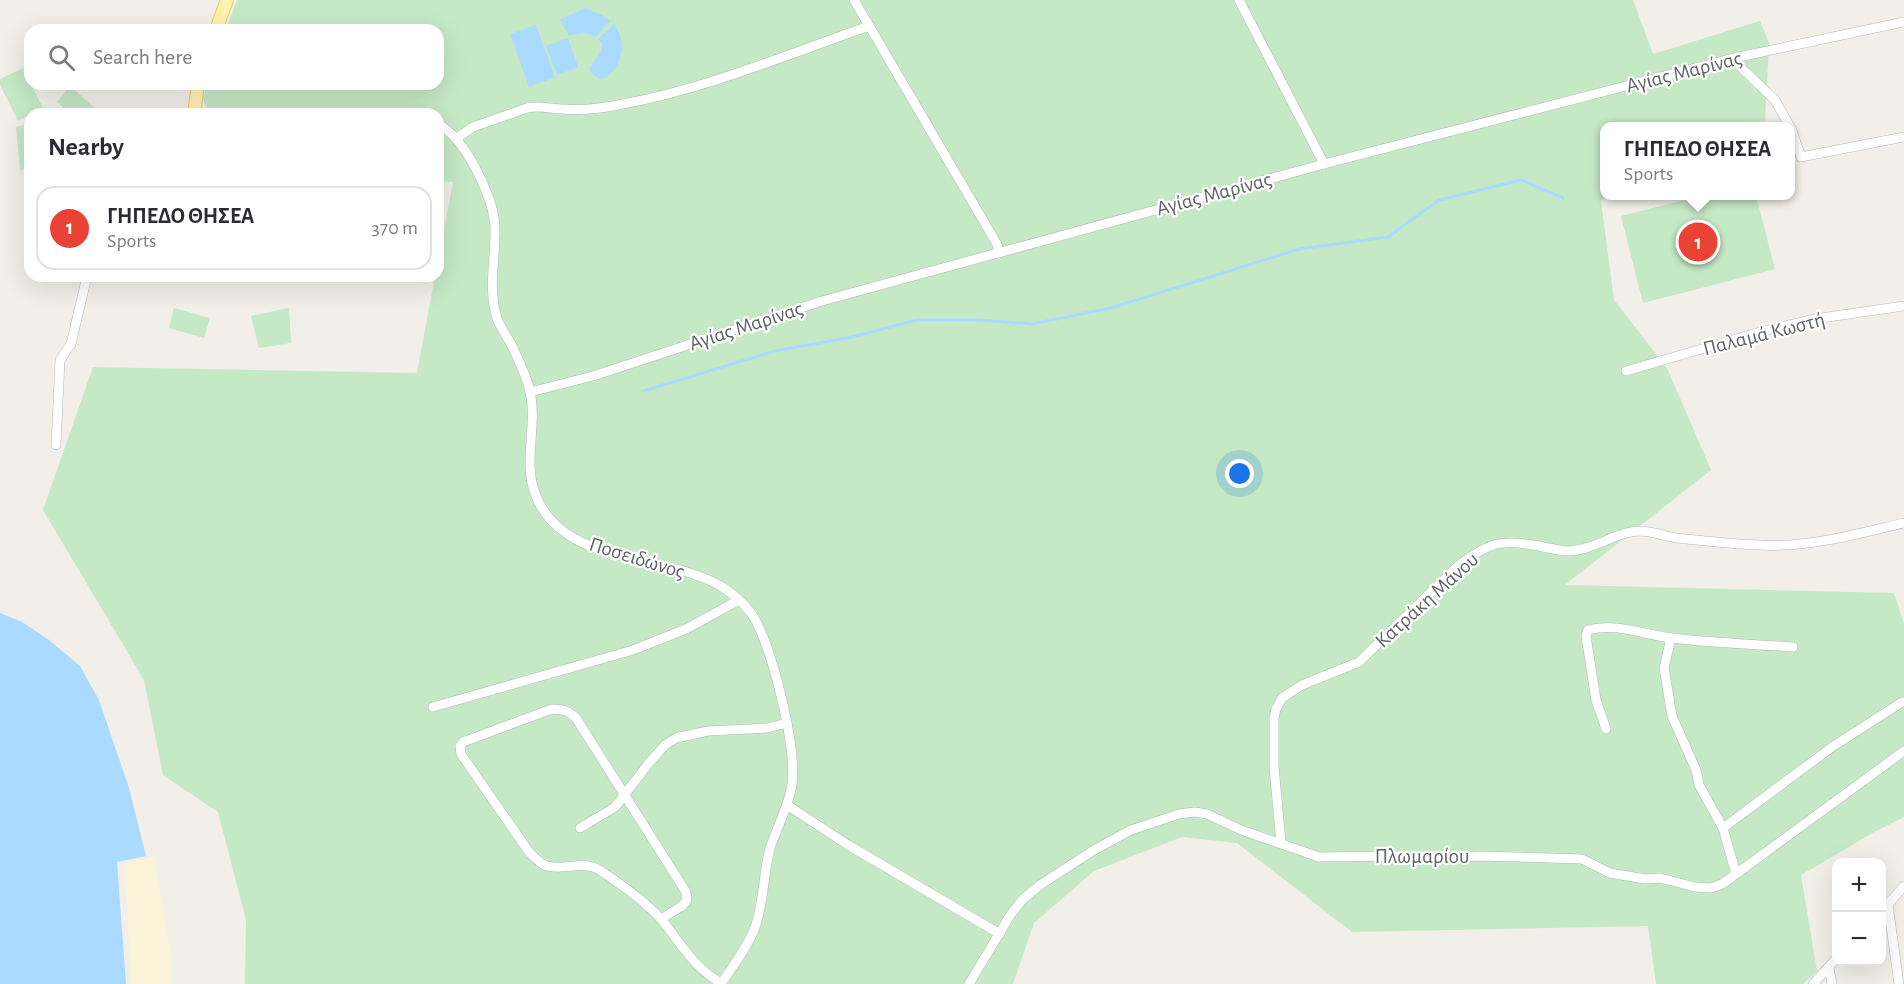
<!DOCTYPE html>
<html lang="en">
<head>
<meta charset="utf-8">
<style>
  :root { --surface:#fff; --page:#f2f2f3; --text:#2b2b33; --muted:#7c7c81; --line:#e1e1e2; --accent:#ea4335 }
  body { margin:0; font-family:"Alegreya Sans",sans-serif; background:var(--page); color:var(--text) }
  .controls { position:absolute; right:18px; bottom:18px; display:grid; overflow:hidden; border-radius:12px; box-shadow:0 6px 24px #0002 }
  .controls button { width:54px; height:54px; display:grid; place-items:center; padding:0; border:0; border-bottom:2px solid var(--line); background:var(--surface); color:var(--text); font:30px sans-serif }
  .you { position:absolute; left:1240px; top:474px; width:21px; height:21px; margin:-15px; border:4px solid #fff; border-radius:50%; background:#1a73e8; box-shadow:0 0 0 9px #1a73e833 }
  .badge { display:grid; place-items:center; width:39px; height:39px; border-radius:50%; background:var(--accent); color:#fff; font-size:20px; font-weight:700 }
  .pin { position:absolute; translate:-50% -50%; border:3px solid #fff; box-shadow:0 2px 6px #0006 }
  .popup { position:absolute; left:1600px; top:122px; width:195px; height:78px; box-sizing:border-box; display:grid; place-content:center; border-radius:12px; background:var(--surface); filter:drop-shadow(0 2px 4px #0005); font-size:20px; white-space:nowrap; color:var(--muted) }
  .popup b { font-size:22px; color:var(--text) }
  .popup::after { content:''; position:absolute; left:50%; top:100%; margin-left:-12px; border:12px solid transparent; border-top-color:var(--surface) }
  .list { margin:0; padding:0; list-style:none }
  h2 { display:flex; justify-content:space-between; align-items:center; height:78px; margin:0; padding:0 24px; font-size:26px }
  h2 small { font-size:20px; font-weight:400; color:var(--muted) }
  .list li { display:grid; grid-template-columns:39px 1fr auto; gap:18px; align-items:center; box-sizing:border-box; height:84px; margin:0 12px 12px; padding:0 12px; border:2px solid var(--line); border-radius:18px }
  .list b { display:block; font-size:22px; white-space:nowrap }
  .list p { margin:0; font-size:20px; white-space:nowrap; color:var(--muted) }
  .list em { font-size:20px; font-style:normal; color:var(--muted) }
  .icon { flex:none; width:33px; height:33px; fill:none; stroke:currentColor; stroke-width:2; stroke-linecap:round; stroke-linejoin:round }
  .map { position:relative; flex:none; width:1904px; height:984px; overflow:hidden }
  .search { position:absolute; background:var(--surface); box-shadow:0 6px 24px #0002; left:24px; top:24px; width:420px; height:66px; display:flex; align-items:center; gap:15px; box-sizing:border-box; padding:0 21px; border-radius:18px; color:var(--muted); font-size:22px }
  .panel { position:absolute; background:var(--surface); box-shadow:0 6px 24px #0002; left:24px; top:108px; width:420px; height:174px; border-radius:18px }
  .map>svg:first-child { display:block }
  .green { fill:#c5e8c5 }
  .sand { fill:#fbf3d9 }
  .water { fill:#aadaff }
  .lines { fill:none; stroke-linecap:round; stroke-linejoin:round }
  .stream { stroke:#aadaff; stroke-width:3 }
  .minor-casing { stroke:#b5b8bc; stroke-width:10 }
  .major-casing { stroke:#f2c960; stroke-width:14 }
  .minor { stroke:#fff; stroke-width:9 }
  .major { stroke:#fff2af; stroke-width:12 }
  .labels { text-anchor:middle; dominant-baseline:central; stroke-width:4.5; stroke-linejoin:round; paint-order:stroke }
  .street-label { font-size:21px; fill:#5f6368; stroke:#fff }
</style>
</head>
<body>
<div class="map">
<svg width="1904" height="984" viewBox="0 0 1904 984">
  <rect width="100%" height="100%" fill="#f1efe8"/>
  <g class="green">
    <path d="M237,0H1633L1653,54L1760,21L1769,43L1765,121L1712,127H1605L1606,196L1601,201L1614,300L1667,368L1711,470L1565,585L1894,593L1904,624V817L1876,831L1801,875L1817,971L1803,984H1656L1648,926L1352,932L1237,843L1182,837L1094,871L1034,923L1013,984H245L246,920L218,812L163,775L144,680L43,510L93,367L417,373L435,276H438V261L453,182L438,181V114H207L203,97L207,84H438V30H226Z"/>
    <path d="M23,68L43,108L18,121L0,85V79Z"/>
    <path d="M70,86L95,108L90,114H70L57,102Z"/>
    <path d="M30,123V169L20,170L16,127Z"/>
    <path d="M1700,196H1756L1775,269L1643,303L1621,216Z"/>
    <path d="M174,308L210,318L204,338L169,328Z"/>
    <path d="M289,308L291,343L259,348L251,316Z"/>
  </g>
  <path class="sand" d="M154,857L171,956V984H131L125,863Z"/>
  <g class="water">
    <path d="M585,8L600,14L610,21L596,36L583,33L569,36L560,20Z"/>
    <path d="M614,24C618,31 622,38 622,46C623,63 604,94 589,69L601,51L602,44L598,39Z"/>
    <path d="M536,25L555,77L529,87L510,34Z"/>
    <path d="M568,38L578,67L557,75L546,46Z"/>
    <path d="M0,613L22,622L49,640L80,666L99,700L129,788L146,856L117,862L126,984H0Z"/>
  </g>
  <g class="lines">
    <path class="stream" d="M643,391L775,351L852,337L916,320H976L1032,324L1111,308L1299,249L1388,237L1439,200L1521,180L1563,198"/>
    <defs>
      <g id="minor">
        <path d="M854,0L997,244L999,253"/>
        <path d="M1239,0L1324,164"/>
        <path d="M1732,59L1775,100L1790,127"/>
        <path d="M438,124C465,138 494,197 495,227C496,256 488,285 496,315C499,327 508,337 513,348C519,361 527,377 530,392C538,426 522,463 536,496C565,569 672,552 727,590C738,598 750,609 756,621C773,654 797,747 792,784C789,806 777,827 770,848C763,875 764,905 754,930C746,950 732,967 721,984"/>
        <path d="M1791,128L1801,157L1904,137"/>
        <path d="M457,138L473,127L527,108C540,105 551,109 564,109C584,111 604,108 623,104C708,88 789,54 869,26"/>
        <path d="M1626,371L1760,332L1814,319L1904,306"/>
        <path d="M530,392L593,376L822,301L1324,164L1734,58L1904,22"/>
        <path d="M56,445L60,360L71,344L87,276"/>
        <path d="M1671,638L1664,668L1672,716L1696,770L1699,785L1723,828L1736,874"/>
        <path d="M433,707L633,650L686,629L739,600"/>
        <path d="M1606,729L1596,700L1586,636L1588,630C1616,622 1644,635 1672,638C1712,643 1753,644 1793,647"/>
        <path d="M787,805L848,845L1000,934"/>
        <path d="M580,828L615,807L649,763L665,745L676,738L708,731L767,728L787,723"/>
        <path d="M1723,828L1832,747L1902,702"/>
        <path d="M1281,843L1274,767V718L1276,709L1282,698L1302,685L1359,662L1459,565C1490,542 1501,539 1539,546C1548,548 1558,550 1566,551C1592,552 1615,531 1641,531C1654,532 1665,536 1677,538C1705,541 1732,544 1760,545C1808,548 1857,534 1904,523"/>
        <path d="M1888,905L1899,984"/>
        <path d="M1882,911L1904,886"/>
        <path d="M661,919L682,906L687,900L686,892L576,718C569,711 563,709 552,709L463,742L460,746L461,754L529,852C534,857 540,864 547,866C566,871 583,859 601,871C622,885 645,901 662,920C681,944 694,968 721,983"/>
        <path d="M1829,968L1832,984"/>
        <path d="M969,984L1011,914L1023,899L1040,885L1094,850L1131,830L1179,814L1195,812L1207,814L1241,830L1319,857L1397,856L1427,859L1479,856L1582,859L1610,873L1645,879L1660,878L1695,887L1711,888L1722,884L1736,874L1904,751"/>
        <path d="M1813,984L1836,959"/>
      </g>
      <g id="major">
        <path d="M216,30L227,0"/>
        <path d="M194,114L198,84"/>
      </g>
    </defs>
    <use href="#minor" class="minor-casing"/>
    <use href="#major" class="major-casing"/>
    <use href="#minor" class="minor"/>
    <use href="#major" class="major"/>
  </g>
  <g class="labels">
    <g class="street-label">
      <text transform="translate(1684 72) rotate(-14)">Αγίας Μαρίνας</text>
      <text transform="translate(1214 194) rotate(-15)">Αγίας Μαρίνας</text>
      <text transform="translate(746 326) rotate(-18)">Αγίας Μαρίνας</text>
      <text transform="translate(1764 334) rotate(-14)">Παλαμά Κωστή</text>
      <text transform="translate(637 558) rotate(17)">Ποσειδώνος</text>
      <text transform="translate(1427 600) rotate(-42)">Κατράκη Μάνου</text>
      <text x="1422" y="856">Πλωμαρίου</text>
    </g>
  </g>
</svg>
<div class="controls">
<button>+</button>
<button>−</button>
</div>
<div class="you"></div>
<div class="pin badge" style="left:1698px;top:242px">1</div>
<div class="popup"><b>ΓΗΠΕΔΟ ΘΗΣΕΑ</b>Sports</div>
<div class="search"><svg class="icon" aria-label="search" viewBox="0 0 24 24"><circle cx="10" cy="10" r="6"/><path d="M15 15l6 6"/></svg>Search here</div>
<section class="panel">
<h2>Nearby<small></small></h2>
<ul class="list">
<li><span class="badge">1</span><div><b>ΓΗΠΕΔΟ ΘΗΣΕΑ</b><p>Sports</p></div><em>370 m</em></li>
</ul>
</section>
</div>
</body>
</html>
